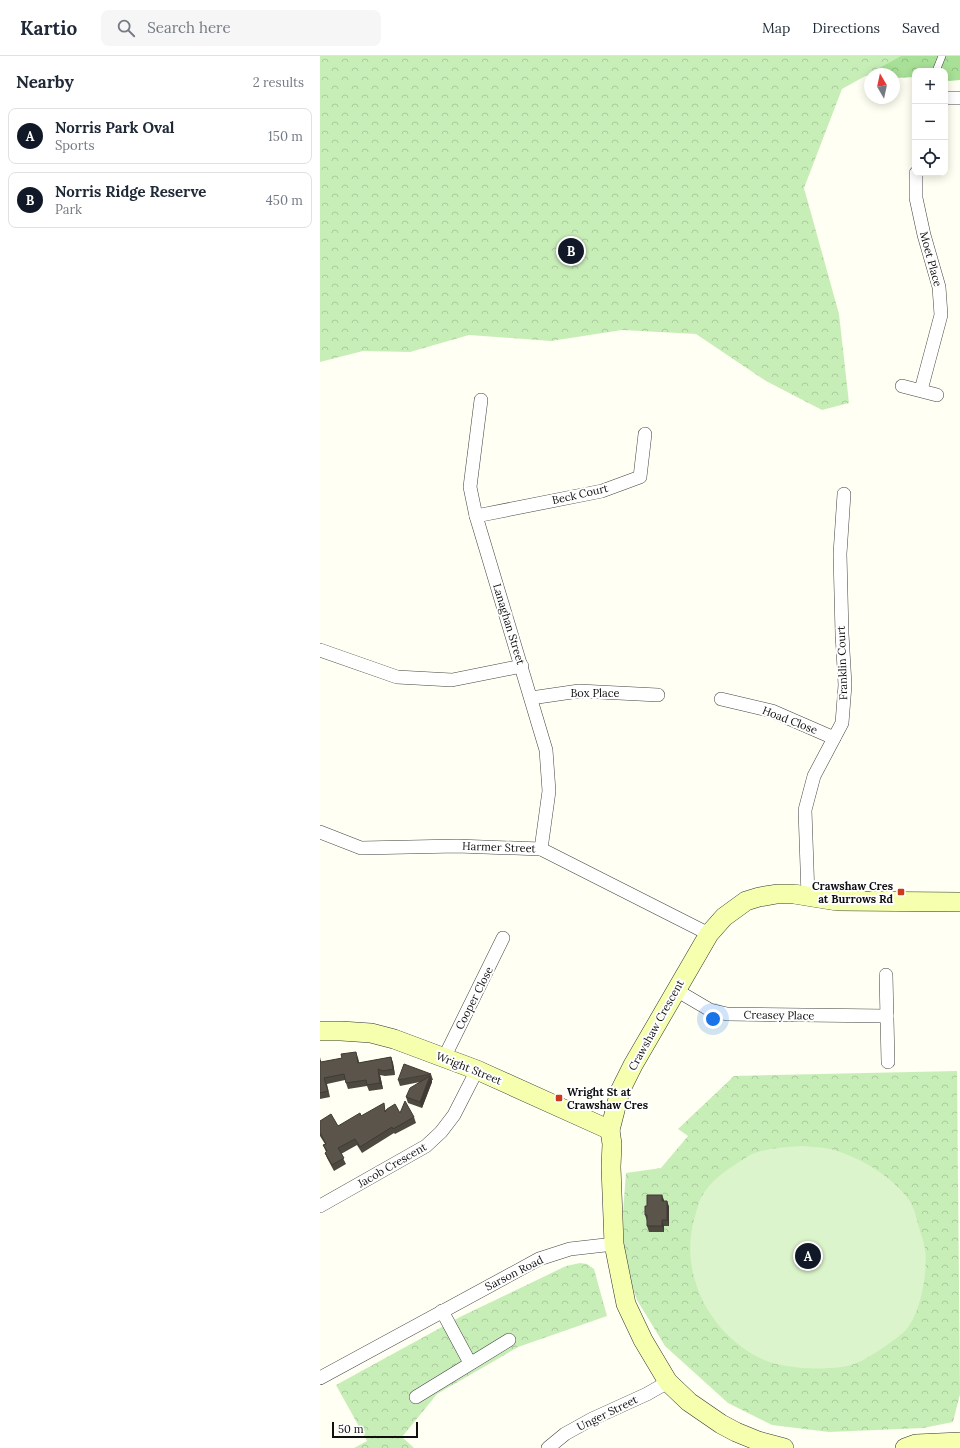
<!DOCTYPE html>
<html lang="en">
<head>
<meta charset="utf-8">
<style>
  :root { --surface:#fff; --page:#f6f6f7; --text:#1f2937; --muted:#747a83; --line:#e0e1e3; --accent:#111827 }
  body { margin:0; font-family:Lora,serif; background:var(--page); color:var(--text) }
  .controls { position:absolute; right:12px; top:12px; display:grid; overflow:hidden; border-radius:8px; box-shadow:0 2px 10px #0003 }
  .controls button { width:36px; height:36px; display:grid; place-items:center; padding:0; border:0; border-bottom:1px solid var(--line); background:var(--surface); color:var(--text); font:20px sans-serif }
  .compass { position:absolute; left:544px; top:12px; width:36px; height:36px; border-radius:50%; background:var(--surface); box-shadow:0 2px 10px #0003; rotate:351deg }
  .scale { position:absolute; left:12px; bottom:10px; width:86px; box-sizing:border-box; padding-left:4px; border:2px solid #101010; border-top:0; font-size:11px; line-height:14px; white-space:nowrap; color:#101010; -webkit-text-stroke:3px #fff; paint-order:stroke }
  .you { position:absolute; left:393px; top:963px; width:14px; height:14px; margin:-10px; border:3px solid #fff; border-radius:50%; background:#1a73e8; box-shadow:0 0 0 6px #1a73e833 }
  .badge { display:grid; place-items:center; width:26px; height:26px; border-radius:50%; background:var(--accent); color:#fff; font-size:13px; font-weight:700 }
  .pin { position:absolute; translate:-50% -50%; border:2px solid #fff; box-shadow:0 1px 4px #0006 }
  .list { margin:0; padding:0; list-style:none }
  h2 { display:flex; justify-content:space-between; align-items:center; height:52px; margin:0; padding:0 16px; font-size:17px }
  h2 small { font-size:13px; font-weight:400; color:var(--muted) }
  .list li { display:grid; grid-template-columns:26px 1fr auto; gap:12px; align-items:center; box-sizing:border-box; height:56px; margin:0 8px 8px; padding:0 8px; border:1px solid var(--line); border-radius:8px }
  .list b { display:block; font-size:15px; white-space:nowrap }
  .list p { margin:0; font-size:13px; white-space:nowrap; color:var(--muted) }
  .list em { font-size:13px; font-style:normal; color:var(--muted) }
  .icon { flex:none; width:22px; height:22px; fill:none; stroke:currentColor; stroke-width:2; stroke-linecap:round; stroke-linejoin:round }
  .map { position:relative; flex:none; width:640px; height:1392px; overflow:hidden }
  header { display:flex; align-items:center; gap:24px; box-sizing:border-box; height:56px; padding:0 20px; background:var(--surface); border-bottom:1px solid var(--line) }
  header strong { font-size:19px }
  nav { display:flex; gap:22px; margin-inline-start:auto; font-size:14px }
  .search { width:280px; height:36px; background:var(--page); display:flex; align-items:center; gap:10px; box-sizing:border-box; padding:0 14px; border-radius:8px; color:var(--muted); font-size:15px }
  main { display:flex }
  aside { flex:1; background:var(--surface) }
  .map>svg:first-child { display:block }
  .forest { fill:url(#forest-crowns) }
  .park { fill:url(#park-crowns) }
  .pitch { fill:#dcf4cb }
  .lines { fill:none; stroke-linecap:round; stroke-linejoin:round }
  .lane-casing { stroke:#434343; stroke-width:8 }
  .street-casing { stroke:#434343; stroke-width:14 }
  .secondary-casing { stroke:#323232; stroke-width:20 }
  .lane { stroke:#fff; stroke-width:7 }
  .street { stroke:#fff; stroke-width:13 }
  .secondary { stroke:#f6ffae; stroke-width:19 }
  .wall { fill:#4d4840 }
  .shaded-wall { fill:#3f3b34 }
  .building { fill:#5a544b; stroke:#3f3b34 }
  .poi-dot { fill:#cd3a1b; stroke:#fff; stroke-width:1.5 }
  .labels { text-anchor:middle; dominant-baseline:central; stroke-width:4; stroke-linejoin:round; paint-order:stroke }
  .street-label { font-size:11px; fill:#101010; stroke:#fff }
  .poi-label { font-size:11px; font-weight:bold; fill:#101010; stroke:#fff; text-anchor:end }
</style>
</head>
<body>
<header>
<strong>Kartio</strong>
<div class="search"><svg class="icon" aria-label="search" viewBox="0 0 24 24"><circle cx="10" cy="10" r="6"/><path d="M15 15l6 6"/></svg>Search here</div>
<nav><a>Map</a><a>Directions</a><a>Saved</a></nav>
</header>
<main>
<aside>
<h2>Nearby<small>2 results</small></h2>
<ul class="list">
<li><span class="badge">A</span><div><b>Norris Park Oval</b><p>Sports</p></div><em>150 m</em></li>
<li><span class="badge">B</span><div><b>Norris Ridge Reserve</b><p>Park</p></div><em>450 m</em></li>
</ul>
</aside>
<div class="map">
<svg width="640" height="1392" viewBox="0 0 640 1392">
  <defs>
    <pattern id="forest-crowns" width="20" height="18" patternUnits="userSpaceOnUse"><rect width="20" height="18" fill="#a7e096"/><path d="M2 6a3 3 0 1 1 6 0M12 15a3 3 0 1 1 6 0" fill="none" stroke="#8fbf80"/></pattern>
    <pattern id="park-crowns" width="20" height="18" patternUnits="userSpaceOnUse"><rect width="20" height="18" fill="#c8eeb8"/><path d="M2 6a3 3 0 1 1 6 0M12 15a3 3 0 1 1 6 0" fill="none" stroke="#abcb9d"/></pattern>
  </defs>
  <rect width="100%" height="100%" fill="#fffff3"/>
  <path class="forest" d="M487,0H640V24L629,25L625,24V15H595V21L574,22V18H550V20L531,18Z"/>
  <g class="park">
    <path d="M0,0H581L522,33L484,132L519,258L529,347L502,354L446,325L376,278L302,274L231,285L149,279L90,296L43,295L0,306Z"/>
    <path d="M637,1015L640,1338L633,1366L603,1372L509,1376L452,1369L408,1347L345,1290L317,1244L309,1221L304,1195L303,1156L306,1117L341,1112L368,1080L358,1073L414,1020Z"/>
    <path d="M260,1207L267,1208L274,1213L287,1260L198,1291L117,1338L82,1381L94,1392H34L47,1385L16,1329L142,1260L246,1210Z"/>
  </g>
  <path class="pitch" d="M482,1090C492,1091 504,1091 514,1094C543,1103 571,1120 589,1144C595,1153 597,1165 600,1175C602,1181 604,1187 605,1193C608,1215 601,1259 584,1276C576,1283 567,1289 558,1295C547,1302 535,1310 521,1311C497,1314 465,1313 442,1303C391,1279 359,1220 374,1164C377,1154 379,1142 386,1134C394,1123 405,1115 416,1108C421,1105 426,1101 432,1098C448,1092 465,1091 482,1090Z"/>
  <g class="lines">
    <defs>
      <path id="lane" d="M616,15L622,0"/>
      <g id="street">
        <path d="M625,42H640"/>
        <path d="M596,117V142L604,179L619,231L621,259L601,334"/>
        <path d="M582,330L617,339"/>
        <path d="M161,344L150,431L156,460L226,694L229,735L221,793"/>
        <path d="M156,460L282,435L320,421L325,378"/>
        <path d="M0,594L77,621L132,624L202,610"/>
        <path d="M211,642L259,635L338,639"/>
        <path d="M401,643L452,655L514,682"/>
        <path d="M0,776L41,792L137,790L221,793L389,878"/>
        <path d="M488,840L485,754L494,720L522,667L525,629L522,578L520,498L524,438"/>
        <path d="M566,919L568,1006"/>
        <path d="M356,934L390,954L407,958L567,960"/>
        <path d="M124,1002L183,882"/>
        <path d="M0,1150L106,1090L121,1076L134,1059L157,1014"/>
        <path d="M122,1255L150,1307"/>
        <path d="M0,1322L219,1203L250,1193L294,1188"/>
        <path d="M96,1341L189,1284"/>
        <path d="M228,1392L245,1378L272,1363L327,1338L348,1326"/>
      </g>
      <g id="secondary">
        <path d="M0,975H21L51,977L74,983L157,1014L290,1074"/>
        <path d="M464,1392L438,1385L416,1376L401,1368L369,1346L348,1326L323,1284L306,1248L294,1188L291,1111L292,1088L290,1074L300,1035L313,1009L389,878L404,861L426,845L439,841L457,838H474L517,845L640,846"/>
        <path d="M585,1392L596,1388L640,1386"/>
      </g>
    </defs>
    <use href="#lane" class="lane-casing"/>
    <use href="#street" class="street-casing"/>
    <use href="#secondary" class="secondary-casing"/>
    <use href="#lane" class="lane"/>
    <use href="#street" class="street"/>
    <use href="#secondary" class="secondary"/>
  </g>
  <g class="wall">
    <path d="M0,1001L1,1006L38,1002L39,1007L71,1001L73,1007L75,1019L65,1020L60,1019L63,1033L49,1035L47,1030L28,1033L25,1024L7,1028L10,1041L0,1043Z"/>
    <path d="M111,1018L113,1024H112V1026L102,1052L88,1047L86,1041L100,1026L80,1030L78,1024Z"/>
    <path d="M66,1054L94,1061L96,1067L75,1078L74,1077L42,1097L37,1089L21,1098L26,1108L14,1115L7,1102L5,1097L6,1096L3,1089L5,1088L0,1080V1065L18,1070L41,1060Z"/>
    <path d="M344,1144V1145H347L349,1151V1170H344V1176H329L327,1170V1165L325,1159L327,1150Z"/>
  </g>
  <g class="shaded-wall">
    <path d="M36,996L38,1002L40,1013L38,1007Z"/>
    <path d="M71,1001L73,1007L75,1019L73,1013Z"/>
    <path d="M58,1013L60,1019L63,1033L60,1027Z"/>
    <path d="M110,1020L112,1026L102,1052L100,1046Z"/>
    <path d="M342,1139L344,1144V1151L342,1145Z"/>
    <path d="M347,1145L349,1151V1170L347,1164Z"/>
    <path d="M342,1164L344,1170V1176L342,1170Z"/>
  </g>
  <g class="building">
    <path d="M36,996L38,1007L71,1001L73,1013L63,1015L58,1013L60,1027L47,1029L46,1024L26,1027L24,1018L4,1022L8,1035L0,1037V1004L1,1006L22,1002L21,998Z"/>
    <path d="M84,1008L111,1018L78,1024Z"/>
    <path d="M110,1020L100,1046L86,1041L90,1032Z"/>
    <path d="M85,1045L94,1061L73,1073L72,1071L40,1091L35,1083L18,1092L24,1102L12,1109L5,1097L7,1095L3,1089L6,1088L0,1077V1065L11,1058L18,1070L40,1057L41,1060L64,1047L65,1056L67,1053L75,1048L80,1057Z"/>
    <path d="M327,1139H342V1145H347V1164H342V1170H327V1159H325V1150H327Z"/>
  </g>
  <g class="poi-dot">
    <rect x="577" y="832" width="8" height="8" rx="2"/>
    <rect x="235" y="1038" width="8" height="8" rx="2"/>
  </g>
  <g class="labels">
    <g class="street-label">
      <text transform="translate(611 203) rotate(75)">Moet Place</text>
      <text transform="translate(260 438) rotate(-13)">Beck Court</text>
      <text transform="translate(189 568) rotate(73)">Lanaghan Street</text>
      <text transform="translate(522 607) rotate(-92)">Franklin Court</text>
      <text x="275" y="637">Box Place</text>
      <text transform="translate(470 664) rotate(21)">Hoad Close</text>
      <text transform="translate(179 791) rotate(2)">Harmer Street</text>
      <text transform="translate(154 942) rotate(-63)">Cooper Close</text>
      <text transform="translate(459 959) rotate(1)">Creasey Place</text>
      <text transform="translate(336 969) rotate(-61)">Crawshaw Crescent</text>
      <text transform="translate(149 1012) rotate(22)">Wright Street</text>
      <text transform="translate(72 1109) rotate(-30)">Jacob Crescent</text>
      <text transform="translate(194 1217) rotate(-27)">Sarson Road</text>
      <text transform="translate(287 1357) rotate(-26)">Unger Street</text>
    </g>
    <g class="poi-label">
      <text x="573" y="830">Crawshaw Cres<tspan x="573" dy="13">at Burrows Rd</tspan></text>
      <text x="247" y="1036" text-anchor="start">Wright St at<tspan x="247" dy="13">Crawshaw Cres</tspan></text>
    </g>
  </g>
</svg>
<div class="controls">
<button>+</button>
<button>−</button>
<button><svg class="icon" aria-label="locate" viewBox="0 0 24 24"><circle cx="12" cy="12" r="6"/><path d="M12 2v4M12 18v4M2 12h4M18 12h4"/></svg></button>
</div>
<svg class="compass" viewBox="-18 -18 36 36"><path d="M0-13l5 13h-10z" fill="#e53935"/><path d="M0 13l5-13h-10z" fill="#747a83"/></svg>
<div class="scale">50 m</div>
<div class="you"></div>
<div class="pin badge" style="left:488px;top:1200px">A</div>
<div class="pin badge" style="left:251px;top:195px">B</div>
</div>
</main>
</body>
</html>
